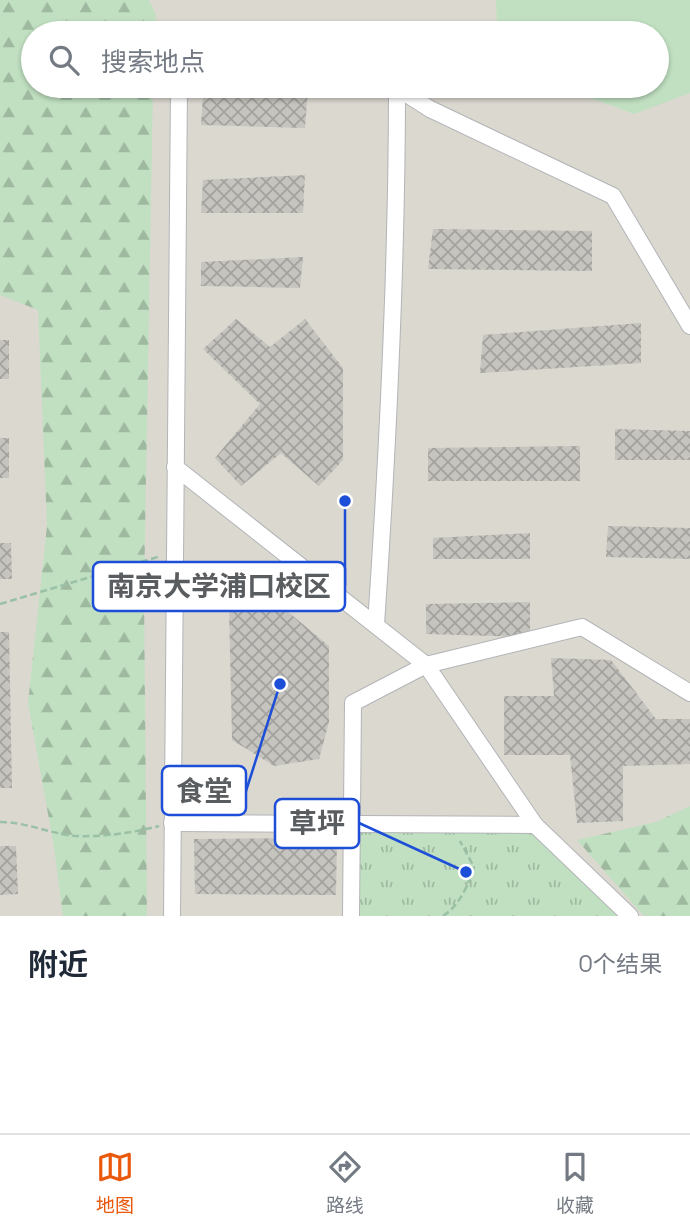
<!DOCTYPE html>
<html lang="zh">
<head>
<meta charset="utf-8">
<style>
  :root { --surface:#fff; --page:#f2f2f3; --text:#1f2937; --muted:#747a83; --line:#e0e1e3; --accent:#ea580c }
  body { margin:0; font-family:"Space Grotesk","Noto Sans SC",sans-serif; background:var(--page); color:var(--text) }
  .list { margin:0; padding:0; list-style:none }
  h2 { display:flex; justify-content:space-between; align-items:center; height:91px; margin:0; padding:0 28px; font-size:30px }
  h2 small { font-size:23px; font-weight:400; color:var(--muted) }
  .icon { flex:none; width:38px; height:38px; fill:none; stroke:currentColor; stroke-width:2; stroke-linecap:round; stroke-linejoin:round }
  .map { position:relative; flex:none; width:690px; height:916px; overflow:hidden }
  .search { position:absolute; background:var(--surface); box-shadow:0 2px 5px #0004; left:21px; right:21px; top:21px; height:77px; display:flex; align-items:center; gap:18px; box-sizing:border-box; padding:0 24px; border-radius:38px; color:var(--muted); font-size:26px }
  .sheet { height:217px; background:var(--surface) }
  nav { display:flex; justify-content:space-around; align-items:center; box-sizing:border-box; height:98px; border-top:2px solid var(--line); background:var(--surface); font-size:19px; color:var(--muted) }
  nav a { display:grid; justify-items:center; gap:4px }
  nav .on { color:var(--accent) }
  .map>svg:first-child { display:block }
  .education { fill:#dbd8d0; fill-rule:evenodd }
  .grass { fill:url(#grass-tufts) }
  .forest { fill:url(#forest-firs) }
  .green { fill:#c0e0c1 }
  .building { fill:url(#building-cross-hatch) }
  .lines { fill:none; stroke-linecap:round; stroke-linejoin:round }
  .street-casing { stroke:#b2b4b7; stroke-width:18 }
  .path { stroke:#9ac0a6; stroke-width:2.5; stroke-dasharray:7 3.5; stroke-linecap:butt }
  .street { stroke:#fff; stroke-width:16 }
  .leader { fill:none; stroke:#1d4ed8; stroke-width:2.5 }
  .callout-dot { fill:#1d4ed8; stroke:#fff; stroke-width:2.5 }
  .callout { fill:#fff; stroke:#1d4ed8; stroke-width:2.5 }
  .callout-label { font-size:28px; text-anchor:middle; font-weight:bold; fill:#5a5d60 }
</style>
</head>
<body>
<div class="map">
<svg width="690" height="916" viewBox="0 0 690 916">
  <defs>
    <pattern id="grass-tufts" width="24" height="20" patternUnits="userSpaceOnUse" patternTransform="scale(1.75)"><rect width="24" height="20" fill="#c0e0c1"/><path d="M3 7l-1-3M5 7V3M7 7l1-3M15 17l-1-3M17 17v-4M19 17l1-3" fill="none" stroke="#9fb9a0"/></pattern>
    <pattern id="forest-firs" width="22" height="20" patternUnits="userSpaceOnUse" patternTransform="scale(1.75)"><rect width="22" height="20" fill="#c0e0c1"/><path d="M5 1l3.5 6h-7zM16 11l3.5 6h-7z" fill="#9fb9a0"/></pattern>
    <pattern id="building-cross-hatch" width="8" height="8" patternUnits="userSpaceOnUse" patternTransform="scale(1.75)"><rect width="8" height="8" fill="#c6c4be"/><path d="M0 0l8 8M0 8l8-8" fill="none" stroke="#a4a29e"/></pattern>
  </defs>
  <rect width="100%" height="100%" fill="#ebe9e1"/>
  <path class="education" d="M0,0H690V916H0ZM33,33H657V86H33Z"/>
  <path class="grass" d="M354,827L532,828L625,916H354Z"/>
  <g class="forest">
    <path d="M0,0H149L156,15L155,33H33V86H153L144,592L147,916H63L54,847L28,703L47,526L38,310L0,295Z"/>
    <path d="M690,806V916H644L577,840L656,822Z"/>
  </g>
  <path class="green" d="M496,0H690V93L634,114L575,92L567,86H657V33H505L497,26Z"/>
  <g class="building">
    <path d="M308,90L305,128L201,125L203,95Z"/>
    <path d="M305,175L303,213H201L203,180Z"/>
    <path d="M433,229L592,231V271L428,269Z"/>
    <path d="M303,257L300,288L201,286V262Z"/>
    <path d="M236,319L270,347L305,319L343,368V460L319,486L281,453L241,486L215,458L260,404L203,349Z"/>
    <path d="M641,323V363L480,373L483,335Z"/>
    <rect x="0" y="340" width="9" height="39"/>
    <path d="M615,429L690,431V460H615Z"/>
    <rect x="0" y="438" width="9" height="40"/>
    <path d="M580,446V481H428V448Z"/>
    <path d="M608,526L690,528V559L606,557Z"/>
    <path d="M530,533V559H433V538Z"/>
    <path d="M0,543H11L12,579H0Z"/>
    <path d="M530,602V637L426,634V604Z"/>
    <path d="M281,606L329,646V722L319,759L274,766L232,740L229,609Z"/>
    <path d="M0,632H9L12,788H0Z"/>
    <path d="M551,658L611,660L656,719H690V764L623,766V821L577,823L570,755H504V696H554Z"/>
    <path d="M337,838L336,895L195,894L194,839Z"/>
    <path d="M0,846H16L18,894L0,895Z"/>
  </g>
  <g class="lines">
    <defs>
      <g id="street">
        <path d="M390,86L397,88L430,109L613,196L690,326"/>
        <path d="M175,467L426,665L535,825L630,916"/>
        <path d="M376,625C388,446 397,267 397,88"/>
        <path d="M172,823L535,825"/>
        <path d="M172,916L179,86"/>
        <path d="M351,916L353,703L426,665L582,627L690,693"/>
      </g>
    </defs>
    <use href="#street" class="street-casing"/>
    <g class="path">
      <path d="M0,604L161,556"/>
      <path d="M0,822C27,822 50,834 76,836C104,837 132,833 159,826"/>
      <path d="M443,916C460,905 468,885 474,867L460,841"/>
    </g>
    <use href="#street" class="street"/>
  </g>
  <path class="leader" d="M345 501L345 586M280 684L246 791M466 872L359 823"/>
  <g class="callout-dot">
    <circle cx="345" cy="501" r="7"/>
    <circle cx="280" cy="684" r="7"/>
    <circle cx="466" cy="872" r="7"/>
  </g>
  <g class="callout">
    <rect x="93" y="562" width="252" height="49" rx="7"/>
    <rect x="162" y="766" width="84" height="49" rx="7"/>
    <rect x="275" y="799" width="84" height="49" rx="7"/>
  </g>
  <g class="callout-label">
    <text x="219" y="596">南京大学浦口校区</text>
    <text x="204" y="801">食堂</text>
    <text x="317" y="833">草坪</text>
  </g>
</svg>
<div class="search"><svg class="icon" aria-label="search" viewBox="0 0 24 24"><circle cx="10" cy="10" r="6"/><path d="M15 15l6 6"/></svg>搜索地点</div>
</div>
<section class="sheet">
<h2>附近<small>0个结果</small></h2>
<ul class="list">
</ul>
</section>
<nav>
<a class="on"><svg class="icon" aria-label="map" viewBox="0 0 24 24"><path d="M3 6l6-2 6 2 6-2v14l-6 2-6-2-6 2zM9 4v14M15 6v14"/></svg>地图</a>
<a><svg class="icon" aria-label="directions" viewBox="0 0 24 24"><path d="M12 3l9 9-9 9-9-9zM9 14v-3h6M13 9l2 2-2 2"/></svg>路线</a>
<a><svg class="icon" aria-label="saved" viewBox="0 0 24 24"><path d="M7 4h10v16l-5-4-5 4z"/></svg>收藏</a>
</nav>
</body>
</html>
